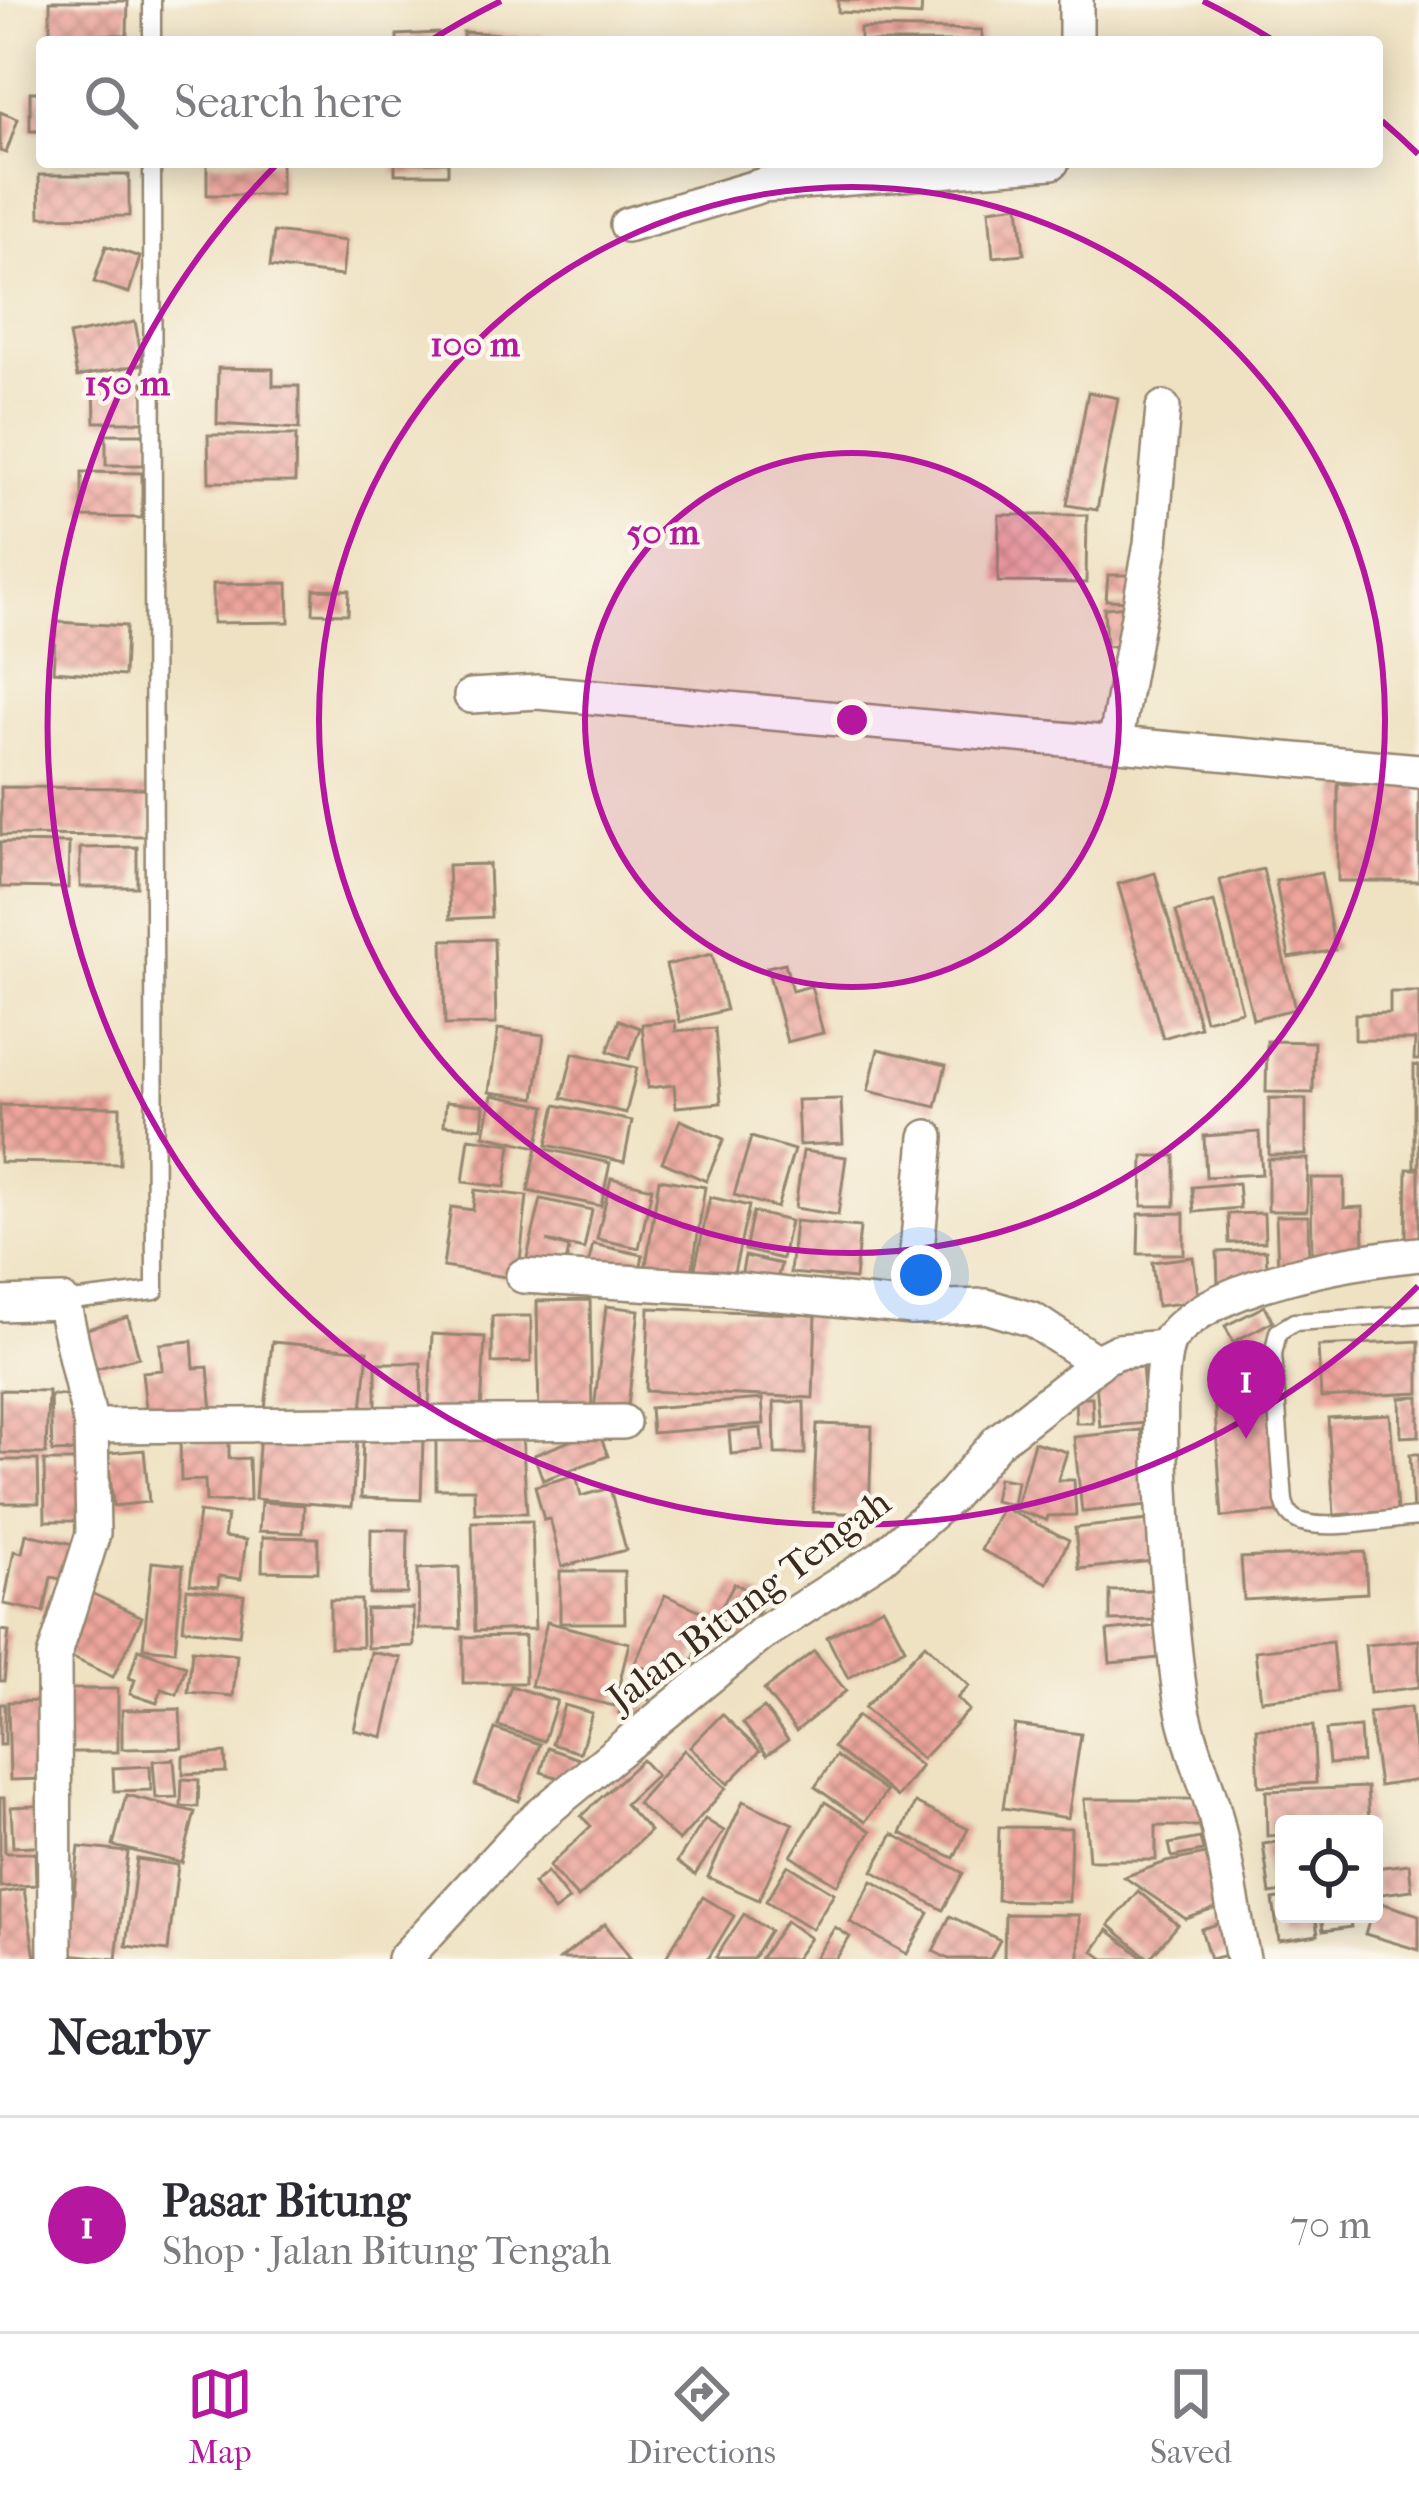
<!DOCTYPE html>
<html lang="en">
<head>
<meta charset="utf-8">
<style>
  :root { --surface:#fff; --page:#f7f7f7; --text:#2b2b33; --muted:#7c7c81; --line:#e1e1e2; --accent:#b5179e }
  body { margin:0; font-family:"IM FELL French Canon",serif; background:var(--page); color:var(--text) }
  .controls { position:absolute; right:36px; bottom:36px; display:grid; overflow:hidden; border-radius:12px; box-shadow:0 6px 30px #0003 }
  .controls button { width:108px; height:108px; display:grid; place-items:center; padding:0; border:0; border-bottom:3px solid var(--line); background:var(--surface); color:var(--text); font:60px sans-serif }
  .you { position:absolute; left:921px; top:1275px; width:42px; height:42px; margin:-30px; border:9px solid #fff; border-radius:50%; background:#1a73e8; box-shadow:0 0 0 18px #1a73e833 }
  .badge { display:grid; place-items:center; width:78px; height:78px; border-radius:50%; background:var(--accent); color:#fff; font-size:39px; font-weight:700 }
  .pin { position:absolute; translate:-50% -99px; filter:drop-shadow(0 3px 6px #0008) }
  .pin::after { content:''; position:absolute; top:63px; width:42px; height:36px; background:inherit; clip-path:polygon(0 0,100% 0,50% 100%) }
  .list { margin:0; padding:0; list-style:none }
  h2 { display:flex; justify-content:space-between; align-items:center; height:156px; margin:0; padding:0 48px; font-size:51px }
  h2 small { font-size:39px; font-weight:400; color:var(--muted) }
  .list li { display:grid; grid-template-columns:78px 1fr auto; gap:36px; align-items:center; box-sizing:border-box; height:216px; padding:0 48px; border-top:3px solid var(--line) }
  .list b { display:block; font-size:45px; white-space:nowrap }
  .list p { margin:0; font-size:39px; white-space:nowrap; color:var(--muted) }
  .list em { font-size:39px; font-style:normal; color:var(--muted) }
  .icon { flex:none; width:66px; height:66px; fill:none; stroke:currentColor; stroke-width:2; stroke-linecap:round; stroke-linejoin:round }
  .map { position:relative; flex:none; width:1419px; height:1959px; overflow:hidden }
  .search { position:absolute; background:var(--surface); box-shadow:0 6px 30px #0003; left:36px; right:36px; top:36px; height:132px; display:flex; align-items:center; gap:30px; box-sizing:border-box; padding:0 42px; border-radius:12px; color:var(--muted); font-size:45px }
  .sheet { height:372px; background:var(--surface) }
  nav { display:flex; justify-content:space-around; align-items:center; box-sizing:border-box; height:168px; border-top:3px solid var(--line); background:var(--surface); font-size:33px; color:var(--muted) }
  nav a { display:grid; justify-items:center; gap:6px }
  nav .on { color:var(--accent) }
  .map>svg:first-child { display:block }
  .building { fill:url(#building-cross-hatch) }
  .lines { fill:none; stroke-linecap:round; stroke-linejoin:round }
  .lane-casing { stroke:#958670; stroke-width:21 }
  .street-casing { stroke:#958670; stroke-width:38 }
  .lane { stroke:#fff; stroke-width:16 }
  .street { stroke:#fff; stroke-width:33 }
  .ring { fill:none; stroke:#b5179e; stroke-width:6 }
  .labels { text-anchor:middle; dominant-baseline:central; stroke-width:9; stroke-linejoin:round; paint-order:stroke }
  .street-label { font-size:39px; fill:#3b2a1e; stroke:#fbf7ec }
  .centre { fill:#b5179e; stroke:#fbf7ec; stroke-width:6 }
  .ring-label { font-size:36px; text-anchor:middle; font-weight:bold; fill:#b5179e; stroke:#fbf7ec; stroke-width:9; stroke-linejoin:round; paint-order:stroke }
</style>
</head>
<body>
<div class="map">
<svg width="1419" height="1959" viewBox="0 0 1419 1959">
  <defs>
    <pattern id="building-cross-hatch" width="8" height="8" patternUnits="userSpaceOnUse" patternTransform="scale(3)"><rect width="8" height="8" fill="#eda59c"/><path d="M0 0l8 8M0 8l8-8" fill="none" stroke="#c1877f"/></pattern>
  </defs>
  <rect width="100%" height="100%" fill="#fbf7ec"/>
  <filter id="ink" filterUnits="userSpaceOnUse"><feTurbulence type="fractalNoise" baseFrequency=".00833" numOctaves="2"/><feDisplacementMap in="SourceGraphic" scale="24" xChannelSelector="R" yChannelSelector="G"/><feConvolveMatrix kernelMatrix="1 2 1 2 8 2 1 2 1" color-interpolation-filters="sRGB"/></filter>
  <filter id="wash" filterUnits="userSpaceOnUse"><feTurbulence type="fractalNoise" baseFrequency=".004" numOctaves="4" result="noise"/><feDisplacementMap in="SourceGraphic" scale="48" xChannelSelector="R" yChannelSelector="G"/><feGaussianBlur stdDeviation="2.7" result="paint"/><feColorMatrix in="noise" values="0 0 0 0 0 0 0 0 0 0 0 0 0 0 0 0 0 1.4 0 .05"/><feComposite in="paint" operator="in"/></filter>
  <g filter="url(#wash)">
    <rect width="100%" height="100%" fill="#efe2c3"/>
    <g id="blocks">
      <g class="building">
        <path d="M838,0H922L921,16L838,12Z"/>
        <path d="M50,1H128L127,35H50Z"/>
        <path d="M860,28L982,30V42H860Z"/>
        <path d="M463,32L546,36L545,42H463Z"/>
        <path d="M438,33V42H397V35Z"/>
        <rect x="30" y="92" width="12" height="39"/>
        <path d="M0,112L18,119L6,153L0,151Z"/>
        <rect x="207" y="162" width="74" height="33"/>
        <rect x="395" y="162" width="53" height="12"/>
        <path d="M39,175H129V216L40,217Z"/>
        <path d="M1019,205L1024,254L993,257L989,209Z"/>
        <path d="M274,232L346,241L342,276L270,267Z"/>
        <path d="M106,246L140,257L129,293L94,282Z"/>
        <path d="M135,322L143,364L77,377L69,335Z"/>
        <path d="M218,368L273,369V386H299V429L217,424Z"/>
        <path d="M94,383H146L147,422H95Z"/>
        <path d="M1088,392L1118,398L1097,510L1067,505Z"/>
        <path d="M106,434H150L151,465H106Z"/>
        <path d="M208,435H296L295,482H209Z"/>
        <path d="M82,472L142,473V518L82,517Z"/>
        <path d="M999,515H1087L1086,583L998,582Z"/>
        <path d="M1108,575H1132L1131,601L1106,600Z"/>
        <path d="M288,583L289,622L213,623V584Z"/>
        <path d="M314,589L349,590L348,614L313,613Z"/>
        <path d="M1128,606L1131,645L1106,647L1104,608Z"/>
        <path d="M56,622L126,626L124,676L53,671Z"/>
        <rect x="1338" y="784" width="81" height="97"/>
        <path d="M1,787L148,788V836L1,835Z"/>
        <path d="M0,842L69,843L68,888L0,887Z"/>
        <path d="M137,847V887H80V848Z"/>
        <path d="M489,864L491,917L450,919L448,865Z"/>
        <path d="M1263,869L1295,1009L1253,1019L1220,880Z"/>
        <path d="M1155,873L1200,1027L1163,1038L1118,884Z"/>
        <path d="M1321,873L1335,950L1289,958L1276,881Z"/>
        <path d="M1214,902L1242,1011L1205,1020L1176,911Z"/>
        <path d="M494,939L496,1024L445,1025L443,940Z"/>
        <path d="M712,954L726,1010L680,1022L666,965Z"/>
        <path d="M785,963L792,991L811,986L823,1033L787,1042L767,967Z"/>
        <path d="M1390,992H1419V1060H1414L1415,1040H1355V1014L1390,1013Z"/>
        <path d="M619,1020L640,1028L629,1059L608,1051Z"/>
        <path d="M675,1021L676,1031L715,1028L721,1103L676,1107L674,1085L648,1088L642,1024Z"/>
        <path d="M498,1029L544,1035L535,1098L489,1092Z"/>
        <path d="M1267,1041L1314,1042L1313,1093L1266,1092Z"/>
        <path d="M878,1049L946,1065L936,1107L868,1091Z"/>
        <path d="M573,1053L637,1068L626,1113L562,1098Z"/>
        <path d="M1414,1065L1419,1066V1167H1414Z"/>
        <path d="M492,1095L546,1106L537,1147L484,1135Z"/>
        <path d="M1269,1098L1306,1099V1155H1269Z"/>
        <path d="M841,1099L843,1143L799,1145L797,1100Z"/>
        <path d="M446,1102L484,1105L482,1128L444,1125Z"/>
        <path d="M0,1105L120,1107V1164L0,1162Z"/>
        <path d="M556,1105L632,1121L624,1162L547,1145Z"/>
        <path d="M680,1120L724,1139L706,1181L662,1162Z"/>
        <path d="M1259,1132L1262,1174L1206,1177L1204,1136Z"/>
        <path d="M751,1137L794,1150L777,1208L734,1195Z"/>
        <path d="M469,1138L511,1144L505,1187L463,1182Z"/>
        <path d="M537,1147L610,1163L601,1206L528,1191Z"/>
        <path d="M803,1151L846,1157L838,1215L795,1208Z"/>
        <path d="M1143,1156H1175V1206H1142Z"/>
        <path d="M1268,1159H1308L1307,1211H1268Z"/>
        <path d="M1407,1169H1419V1246H1406Z"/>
        <path d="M611,1178L652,1188L639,1248L597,1239Z"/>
        <path d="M1311,1178H1344V1208L1363,1207L1364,1251L1312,1256Z"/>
        <path d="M659,1179L705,1187L691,1279L645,1272Z"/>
        <path d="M1238,1183L1240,1208L1194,1212L1192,1187Z"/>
        <path d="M475,1190L527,1196L518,1279L443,1267L451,1207L473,1210Z"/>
        <path d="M710,1197L749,1206L732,1281L694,1273Z"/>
        <path d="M541,1199L592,1210L584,1249L546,1241L569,1248L564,1274L525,1266Z"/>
        <path d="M753,1212L790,1221L782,1259L745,1250Z"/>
        <path d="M1184,1213V1254H1138L1139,1214Z"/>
        <path d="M1264,1213L1265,1242L1229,1243L1228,1214Z"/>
        <path d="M1276,1216H1308L1309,1268L1278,1269Z"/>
        <path d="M795,1221L860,1227L855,1279L790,1273Z"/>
        <path d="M593,1244L643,1255L638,1281L587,1270Z"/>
        <path d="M1266,1250L1268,1283L1218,1285L1217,1252Z"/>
        <path d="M745,1256L781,1264L776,1284L741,1276Z"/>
        <path d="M1193,1257L1199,1301L1157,1306L1152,1262Z"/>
        <path d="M590,1300L592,1417L539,1418L537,1301Z"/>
        <path d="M606,1306L639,1310L627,1414L594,1410Z"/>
        <path d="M1265,1306L1273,1321L1233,1342L1225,1326Z"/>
        <path d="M649,1308L816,1315L813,1398L646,1391Z"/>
        <path d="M492,1316H531V1362L492,1363Z"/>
        <path d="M128,1317L139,1357L91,1370L80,1331Z"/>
        <path d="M432,1334L485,1337L481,1412L429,1410Z"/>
        <path d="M192,1341L194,1368L208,1367L212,1412L147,1418L142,1372L162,1370L160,1344Z"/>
        <path d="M1419,1341V1393L1321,1398L1318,1346Z"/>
        <path d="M272,1342L368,1351L361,1419L265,1410Z"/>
        <path d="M1269,1362L1280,1512L1222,1517L1212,1366Z"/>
        <path d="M376,1363H421L422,1415H376Z"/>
        <path d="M1142,1367L1147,1423L1100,1427L1095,1371Z"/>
        <path d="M0,1390L48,1391L46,1454L0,1453Z"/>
        <path d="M50,1395H80L81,1451L52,1452Z"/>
        <path d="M1075,1397H1092L1093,1423H1076Z"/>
        <path d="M1419,1397V1436L1401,1437L1400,1398Z"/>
        <path d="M762,1399L764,1424L652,1433L650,1408Z"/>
        <path d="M774,1402H804L805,1454H775Z"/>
        <path d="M1390,1414L1397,1511L1334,1515L1328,1418Z"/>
        <path d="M817,1424L872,1426L869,1514L813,1512Z"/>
        <path d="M761,1428L763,1451L731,1454L729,1431Z"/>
        <path d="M598,1430L608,1456L543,1480L534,1455Z"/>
        <path d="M1141,1430L1149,1505L1082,1512L1074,1437Z"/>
        <path d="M436,1432H522L527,1513H475L474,1489H436Z"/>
        <path d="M260,1433L357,1441L352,1507L255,1499Z"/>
        <path d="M363,1438L423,1440L421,1500L361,1498Z"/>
        <path d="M229,1440V1459L249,1458L250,1501L206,1502L205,1480L181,1481L180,1441Z"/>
        <path d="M1034,1442L1067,1452L1058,1480H1074L1076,1515L1048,1516L1047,1520L1015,1510Z"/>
        <path d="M144,1450L149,1502L113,1506L108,1453Z"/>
        <path d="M1410,1454H1419V1513H1413Z"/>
        <path d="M0,1460H38L39,1503H0Z"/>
        <path d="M44,1461H87V1521H45Z"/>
        <path d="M576,1475L581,1496L610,1488L626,1550L562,1567L550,1519L544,1520L535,1486Z"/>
        <path d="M998,1478L1017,1481L1013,1505L994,1501Z"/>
        <path d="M261,1502L304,1505L303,1533L259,1531Z"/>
        <path d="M1002,1507L1069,1540L1048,1583L981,1550Z"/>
        <path d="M199,1512L227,1516L224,1537L246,1540L241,1579L219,1576L218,1587L190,1584Z"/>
        <path d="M1158,1519L1162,1560L1079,1569L1075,1528Z"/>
        <path d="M532,1521L535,1629L475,1631L472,1522Z"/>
        <path d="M371,1529L408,1530L407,1594H370Z"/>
        <path d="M26,1534L83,1546L75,1582L51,1577L44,1612L4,1604L14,1551L22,1553Z"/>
        <path d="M263,1537L318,1538V1572L262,1571Z"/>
        <path d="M1365,1552L1367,1593L1244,1600L1241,1558Z"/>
        <path d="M152,1562L183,1565L175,1651L143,1648Z"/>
        <path d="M459,1567L461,1629H419L418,1569Z"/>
        <path d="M560,1571H624L625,1623H560Z"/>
        <path d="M734,1583L765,1599L742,1644L710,1628Z"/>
        <path d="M187,1589L244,1595L239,1635L183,1629Z"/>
        <path d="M1161,1590V1620L1110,1621V1591Z"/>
        <path d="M89,1592L142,1617L113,1677L61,1652Z"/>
        <path d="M665,1595L712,1616L682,1685L635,1663Z"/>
        <path d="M330,1600H361L362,1647H330Z"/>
        <path d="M883,1607L905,1648L848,1678L827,1637Z"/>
        <path d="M413,1608L414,1646L367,1648L366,1609Z"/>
        <path d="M547,1622L629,1643L614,1706L531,1686Z"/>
        <path d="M1157,1626L1159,1658L1110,1663L1107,1631Z"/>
        <path d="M0,1630L9,1631L4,1681H0Z"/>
        <path d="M525,1636V1683H463V1637Z"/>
        <path d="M1419,1640V1687L1370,1693L1365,1645Z"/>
        <path d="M1332,1642L1337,1691L1261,1700L1255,1651Z"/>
        <path d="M925,1644L969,1686L957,1698L969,1710L922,1759L864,1708Z"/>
        <path d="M138,1649L186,1666L177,1694L162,1689L157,1703L130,1694L135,1680L129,1678Z"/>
        <path d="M192,1650L237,1655L233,1696L188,1692Z"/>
        <path d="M814,1651L846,1691L796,1731L764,1690Z"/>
        <path d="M371,1652L401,1658L383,1737L354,1730Z"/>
        <path d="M511,1686L557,1701L544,1741L498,1726Z"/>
        <path d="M63,1689H118V1752H65Z"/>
        <path d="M629,1690L651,1701L641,1723L619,1713Z"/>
        <path d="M42,1701L44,1779L10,1780L8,1702Z"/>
        <rect x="0" y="1704" width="5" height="41"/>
        <path d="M564,1705L592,1713L580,1753L552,1744Z"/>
        <path d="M1410,1707L1419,1780L1379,1786L1369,1713Z"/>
        <path d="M764,1708L788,1740L767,1755L743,1723Z"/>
        <path d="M180,1709L182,1748L122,1749V1710Z"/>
        <path d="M722,1714L760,1751L728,1784L690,1747Z"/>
        <path d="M857,1716L921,1766L897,1797L833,1747Z"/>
        <path d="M1015,1725L1081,1734L1068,1818L1003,1808Z"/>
        <path d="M1313,1726L1316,1783L1259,1786L1256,1728Z"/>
        <path d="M1360,1727L1362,1762L1329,1764L1326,1730Z"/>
        <path d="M495,1729L540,1744L519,1801L475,1785Z"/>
        <path d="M548,1748L579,1759L571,1782L541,1772Z"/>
        <path d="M684,1750L726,1788L679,1841L637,1803Z"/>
        <path d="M225,1753L226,1772L183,1774V1756Z"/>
        <path d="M836,1756L886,1792L865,1822L815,1787Z"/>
        <path d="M174,1759L177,1797L156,1798L153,1761Z"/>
        <path d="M642,1760L656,1775L625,1804L650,1831L578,1898L549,1866L591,1826L581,1816Z"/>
        <path d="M150,1766L151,1790L114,1791L113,1768Z"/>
        <path d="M182,1779L199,1780L198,1807L181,1806Z"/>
        <path d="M1367,1787L1369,1824H1284V1835L1267,1836L1266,1791Z"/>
        <path d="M126,1795L195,1812L182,1863L113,1846Z"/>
        <path d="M0,1798H4L5,1853H35L36,1885L0,1887Z"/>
        <path d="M1084,1799H1201L1202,1826H1156V1860H1089Z"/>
        <path d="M743,1801L793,1824L759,1900L708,1877Z"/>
        <path d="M825,1802L871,1831L837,1885L791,1856Z"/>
        <path d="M915,1803L968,1829L954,1858L901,1833Z"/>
        <path d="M51,1805L53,1845L13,1847L11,1807Z"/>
        <path d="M705,1819L724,1831L695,1875L677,1862Z"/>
        <path d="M999,1827L1071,1828L1069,1902L997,1900Z"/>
        <path d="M893,1834L963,1873L943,1910L873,1871Z"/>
        <path d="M1200,1838L1203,1851L1172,1857L1169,1844Z"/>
        <path d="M1284,1841V1892L1270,1894L1263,1844Z"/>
        <path d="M79,1847L128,1852L116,1959L67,1954Z"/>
        <path d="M1206,1854L1222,1906L1186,1919L1124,1877L1166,1862Z"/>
        <path d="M137,1859L178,1865L168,1951L126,1946Z"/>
        <path d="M1409,1864L1412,1890L1374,1895V1868Z"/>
        <path d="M788,1865L834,1893L812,1929L766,1901Z"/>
        <path d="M547,1872L569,1900L554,1911L533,1884Z"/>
        <path d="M872,1881L929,1913L907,1954L850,1922Z"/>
        <path d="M24,1889L35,1958L0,1959V1893Z"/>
        <path d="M1138,1891L1178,1925L1149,1959L1109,1925Z"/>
        <path d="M703,1897L734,1916L708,1959H669L666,1957Z"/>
        <path d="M1284,1898V1914H1315L1318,1935L1279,1941L1273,1900Z"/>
        <path d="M1375,1901L1419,1915V1950L1365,1934Z"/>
        <path d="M744,1914L770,1931L753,1959H719L716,1957Z"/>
        <path d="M1005,1914L1079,1915V1959H1004Z"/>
        <path d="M1321,1914H1349L1351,1927L1323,1931Z"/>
        <path d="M950,1916L1000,1940L990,1959H949L933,1951Z"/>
        <path d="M1231,1920L1240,1952L1210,1959L1201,1929Z"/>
        <path d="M786,1921L810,1938L795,1959H760Z"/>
        <path d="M605,1924L631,1959H560Z"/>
        <path d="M835,1927L850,1937L836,1959H815Z"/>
        <path d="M1108,1930L1145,1959H1104L1093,1951Z"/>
      </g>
    </g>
  </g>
  <g filter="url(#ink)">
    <use href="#blocks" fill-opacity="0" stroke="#958670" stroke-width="3"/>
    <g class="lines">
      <defs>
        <g id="lane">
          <path d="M152,0V42"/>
          <path d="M63,1302L155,1291L152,162"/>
          <path d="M1419,1314L1294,1322L1278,1332L1273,1354L1284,1501C1287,1512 1290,1518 1302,1522C1329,1531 1388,1519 1419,1517"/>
        </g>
        <g id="street">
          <path d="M1076,0V42"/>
          <path d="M627,225L763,185L1052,162"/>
          <path d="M471,696L538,692L1419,771"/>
          <path d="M1115,744L1151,544L1163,408"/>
          <path d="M523,1276L721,1288L912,1308L986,1306L1033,1320L1098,1363"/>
          <path d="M0,1304L63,1302L91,1426L93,1534L54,1657L55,1959"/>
          <path d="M912,1308L927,1137"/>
          <path d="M91,1426L623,1422"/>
          <path d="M404,1959L526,1827L562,1797L762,1634L882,1557L950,1497L998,1441L1104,1358L1118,1351L1165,1347"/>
          <path d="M1243,1959C1233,1911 1227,1862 1215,1815C1206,1780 1190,1746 1183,1710C1172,1660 1146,1368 1171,1337C1215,1282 1353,1261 1419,1254"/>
        </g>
      </defs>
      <use href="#lane" class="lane-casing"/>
      <use href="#street" class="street-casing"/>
      <use href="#lane" class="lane"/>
      <use href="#street" class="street"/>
    </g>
  </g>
  <circle cx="852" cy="720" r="267" fill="#b5179e" fill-opacity=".12"/>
  <g class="ring">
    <circle cx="852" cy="720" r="267"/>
    <circle cx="852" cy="720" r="533"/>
    <path d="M1418 1286A800 800 0 0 1 277 164M428 42A800 800 0 0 1 501 1M1203 1A800 800 0 0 1 1276 42M1382 121A800 800 0 0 1 1418 154"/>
  </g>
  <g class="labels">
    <g class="street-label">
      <text transform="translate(749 1600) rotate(-37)">Jalan Bitung Tengah</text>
    </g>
  </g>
  <circle cx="852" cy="720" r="18" class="centre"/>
  <g class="ring-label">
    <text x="475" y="356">100 m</text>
    <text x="127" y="395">150 m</text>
    <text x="663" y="544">50 m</text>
  </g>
</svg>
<div class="controls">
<button><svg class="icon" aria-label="locate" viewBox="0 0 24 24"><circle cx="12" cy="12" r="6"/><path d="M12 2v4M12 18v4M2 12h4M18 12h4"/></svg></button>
</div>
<div class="you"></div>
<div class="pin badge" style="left:1246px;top:1439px">1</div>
<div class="search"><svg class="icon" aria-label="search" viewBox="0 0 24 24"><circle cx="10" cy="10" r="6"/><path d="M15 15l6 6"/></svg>Search here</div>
</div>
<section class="sheet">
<h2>Nearby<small></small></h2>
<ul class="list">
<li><span class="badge">1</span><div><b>Pasar Bitung</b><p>Shop · Jalan Bitung Tengah</p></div><em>70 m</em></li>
</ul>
</section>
<nav>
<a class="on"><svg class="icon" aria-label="map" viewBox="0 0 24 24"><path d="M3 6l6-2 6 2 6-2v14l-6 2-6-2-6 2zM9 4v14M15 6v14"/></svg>Map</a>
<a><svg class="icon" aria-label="directions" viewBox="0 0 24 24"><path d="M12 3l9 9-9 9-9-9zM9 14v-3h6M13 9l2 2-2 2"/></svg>Directions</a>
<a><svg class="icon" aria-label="saved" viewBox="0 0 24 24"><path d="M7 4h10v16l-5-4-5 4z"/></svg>Saved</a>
</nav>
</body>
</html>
